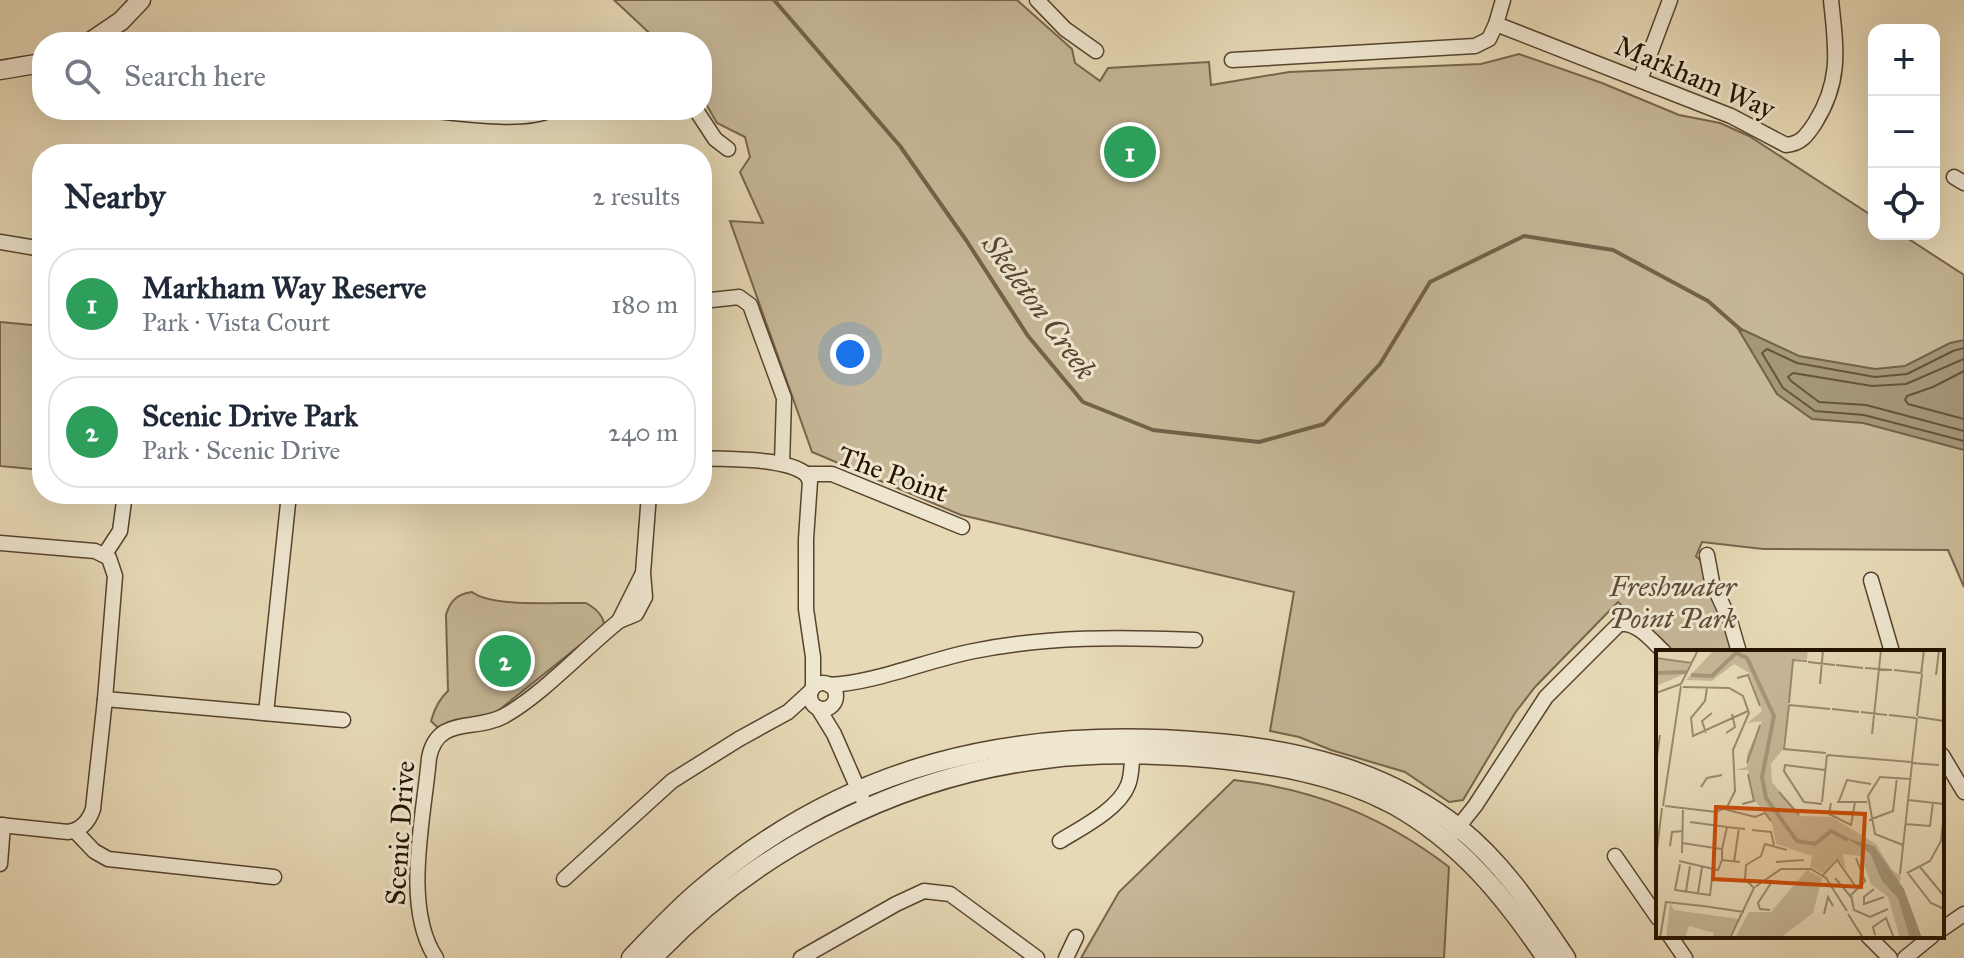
<!DOCTYPE html>
<html lang="en">
<head>
<meta charset="utf-8">
<style>
  :root { --surface:#fff; --page:#f6f6f7; --text:#1f2937; --muted:#747a83; --line:#e0e1e3; --accent:#ea580c }
  body { margin:0; font-family:"IM FELL Great Primer",serif; background:var(--page); color:var(--text) }
  .controls { position:absolute; right:24px; top:24px; display:grid; overflow:hidden; border-radius:16px; box-shadow:0 8px 32px #0002 }
  .controls button { width:72px; height:72px; display:grid; place-items:center; padding:0; border:0; border-bottom:2px solid var(--line); background:var(--surface); color:var(--text); font:40px sans-serif }
  .you { position:absolute; left:850px; top:354px; width:28px; height:28px; margin:-20px; border:6px solid #fff; border-radius:50%; background:#1a73e8; box-shadow:0 0 0 12px #1a73e833 }
  .badge { display:grid; place-items:center; width:52px; height:52px; border-radius:50%; background:var(--accent); color:#fff; font-size:26px; font-weight:700 }
  .pin { position:absolute; translate:-50% -50%; border:4px solid #fff; box-shadow:0 2px 8px #0006 }
  .list { margin:0; padding:0; list-style:none }
  h2 { display:flex; justify-content:space-between; align-items:center; height:104px; margin:0; padding:0 32px; font-size:34px }
  h2 small { font-size:26px; font-weight:400; color:var(--muted) }
  .list li { display:grid; grid-template-columns:52px 1fr auto; gap:24px; align-items:center; box-sizing:border-box; height:112px; margin:0 16px 16px; padding:0 16px; border:2px solid var(--line); border-radius:32px }
  .list b { display:block; font-size:30px; white-space:nowrap }
  .list p { margin:0; font-size:26px; white-space:nowrap; color:var(--muted) }
  .list em { font-size:26px; font-style:normal; color:var(--muted) }
  .icon { flex:none; width:44px; height:44px; fill:none; stroke:currentColor; stroke-width:2; stroke-linecap:round; stroke-linejoin:round }
  .map { position:relative; flex:none; width:1964px; height:958px; overflow:hidden }
  .search { position:absolute; background:var(--surface); box-shadow:0 8px 32px #0002; left:32px; top:32px; width:680px; height:88px; display:flex; align-items:center; gap:20px; box-sizing:border-box; padding:0 28px; border-radius:32px; color:var(--muted); font-size:30px }
  .panel { position:absolute; background:var(--surface); box-shadow:0 8px 32px #0002; left:32px; top:144px; width:680px; height:360px; border-radius:32px }
  .map>svg:first-child { display:block }
  .green { fill:#c6b797; stroke:#76654c; stroke-width:2 }
  .water { fill:#a59678; stroke:#726248; stroke-width:2 }
  .lines { fill:none; stroke-linecap:round; stroke-linejoin:round }
  .shore { stroke:#65543c; stroke-width:2 }
  .stream { stroke:#726248; stroke-width:4 }
  .minor-casing { stroke:#56442e; stroke-width:17 }
  .tertiary-casing { stroke:#56442e; stroke-width:21 }
  .minor { stroke:#efe6d0; stroke-width:14 }
  .tertiary { stroke:#efe6d0; stroke-width:18 }
  .labels { text-anchor:middle; dominant-baseline:central; stroke-width:6; stroke-linejoin:round; paint-order:stroke }
  .street-label { font-size:28px; fill:#251300; stroke:#efe6d0 }
  .park-label { font-size:28px; font-style:italic; fill:#5d4c35; stroke:#efe6d0 }
  .water-label { font-size:30px; font-style:italic; fill:#584730; stroke:#efe6d0 }
  .inset-river { fill:none; stroke:#a59678; stroke-width:4 }
  .inset-road { fill:none; stroke:#998a6d; stroke-width:2 }
  .view { fill:#cb4e0a; fill-opacity:0.15; stroke:#cb4e0a; stroke-width:4 }
  .inset-edge { fill:none; stroke:#251300; stroke-width:4 }
</style>
</head>
<body>
<div class="map">
<svg width="1964" height="958" viewBox="0 0 1964 958">
  <rect width="100%" height="100%" fill="#e7d9b6"/>
  <filter id="stains"><feTurbulence type="fractalNoise" baseFrequency=".0025" numOctaves="4"/><feColorMatrix values="0 0 0 0 .2 0 0 0 0 .09 0 0 0 0 .02 0 0 0 .5 -.17"/></filter>
  <radialGradient id="worn" r=".72"><stop offset=".6" stop-color="#630" stop-opacity="0"/><stop offset="1" stop-color="#630" stop-opacity=".3"/></radialGradient>
  <g class="green">
    <path d="M614,0H1017L1072,49L1075,63L1100,81L1108,68L1209,62L1211,85L1289,72L1481,64L1519,54L1602,83L1679,115L1720,123L1749,136L1874,217V234H1901L1964,275V587L1948,550L1763,549L1702,542L1696,556L1704,564L1734,652H1669L1618,602L1535,687L1515,713L1463,800L1449,802L1405,772L1331,750L1299,737L1270,731L1294,592L961,515L812,452L730,221L763,223L740,172L750,157L745,137L717,123L702,97V42H659Z"/>
    <path d="M0,322L42,326V470L0,466Z"/>
    <path d="M472,592C493,608 559,602 586,603C595,608 604,615 604,626L494,714L437,727L431,721C434,710 439,699 448,691L446,615C450,601 457,594 472,592Z"/>
    <path d="M1234,780C1315,789 1384,817 1449,867L1444,958H1081L1119,892Z"/>
  </g>
  <path class="water" d="M1737,327L1799,356L1875,369L1905,366L1950,343L1964,340V450L1863,423L1812,419L1777,394Z"/>
  <g class="lines">
    <g class="shore">
      <path d="M1964,348L1953,351L1907,374L1875,377L1797,363L1767,349L1762,353L1783,388L1815,411L1864,415L1964,441"/>
      <path d="M1964,359L1906,384L1872,386L1793,373L1788,377L1791,381L1819,402L1866,405L1964,431"/>
      <path d="M1964,371L1933,387L1907,396L1905,400L1908,404L1964,419"/>
    </g>
    <path class="stream" d="M774,0L900,146L966,240L1028,336L1083,402L1153,430L1259,442L1324,424L1380,364L1430,282L1524,236L1613,250L1708,301L1741,330"/>
    <defs>
      <g id="minor">
        <path d="M1037,0L1065,29L1096,51"/>
        <path d="M1503,0L1496,24L1731,116L1786,145C1801,144 1807,135 1815,123C1842,80 1836,48 1831,0"/>
        <path d="M1232,60L1475,46L1489,39L1496,24"/>
        <path d="M1640,80L1670,0"/>
        <path d="M422,110C456,112 521,124 551,110"/>
        <path d="M696,110L715,139L728,149"/>
        <path d="M1954,177L1964,183"/>
        <path d="M0,242L42,249"/>
        <path d="M702,301L739,297L750,305L784,398L782,464"/>
        <path d="M702,458C730,460 784,457 806,474"/>
        <path d="M806,474L810,481L806,539V609L813,657V687"/>
        <path d="M806,474H832L962,527"/>
        <path d="M0,543L95,551L109,558L115,576L105,699"/>
        <path d="M105,554L120,531L125,494"/>
        <path d="M1707,555L1712,582L1730,621L1739,652"/>
        <path d="M1871,580L1892,652"/>
        <path d="M619,621L642,575"/>
        <circle cx="823" cy="696" r="13"/>
        <path d="M829,685C876,683 927,660 974,651C1047,636 1121,637 1195,640"/>
        <path d="M818,708L834,734L862,798"/>
        <path d="M266,713L289,494"/>
        <path d="M1942,755L1964,792"/>
        <path d="M0,825L68,832C82,830 89,821 93,809L105,699L343,720"/>
        <path d="M75,831L94,851L108,859L274,877"/>
        <path d="M1060,841C1081,828 1119,809 1128,785C1132,776 1131,764 1133,754"/>
        <path d="M1447,841L1475,806L1546,697L1619,624C1638,622 1651,640 1664,652"/>
        <path d="M1615,856L1658,918"/>
        <path d="M0,864L3,825"/>
        <path d="M564,879L672,781L739,739L788,712L811,691"/>
        <path d="M1942,929L1964,914"/>
        <path d="M1670,936L1685,958"/>
        <path d="M1868,936L1890,958"/>
        <path d="M436,958C402,907 424,817 429,758C437,715 475,732 504,716C543,694 583,650 619,621L636,614L645,597L643,573L649,494"/>
        <path d="M801,958L896,904L924,891L950,894L1037,958"/>
        <path d="M1066,958L1076,937"/>
        <path d="M1905,958L1932,936"/>
      </g>
      <g id="tertiary">
        <path d="M90,42L121,21L141,0"/>
        <path d="M0,70L42,63"/>
        <path d="M631,958C653,935 675,911 700,890C849,763 1014,726 1206,742C1297,749 1386,770 1459,828C1504,864 1534,911 1566,958"/>
        <path d="M653,958C753,851 898,776 1045,759C1099,752 1153,754 1208,758C1272,764 1336,774 1394,805C1460,842 1504,896 1546,958"/>
      </g>
    </defs>
    <use href="#minor" class="minor-casing"/>
    <use href="#tertiary" class="tertiary-casing"/>
    <use href="#minor" class="minor"/>
    <use href="#tertiary" class="tertiary"/>
  </g>
  <g class="labels">
    <g class="street-label">
      <text transform="translate(1695 77) rotate(23)">Markham Way</text>
      <text transform="translate(893 474) rotate(20)">The Point</text>
      <text transform="translate(400 833) rotate(-86)">Scenic Drive</text>
    </g>
    <g class="park-label">
      <text x="1673" y="586">Freshwater<tspan x="1673" dy="32">Point Park</tspan></text>
    </g>
    <g class="water-label">
      <text transform="translate(1039 307) rotate(54)">Skeleton Creek</text>
    </g>
  </g>
  <g transform="translate(1656 650)">
    <rect width="288" height="288" fill="#e7d9b6"/>
    <path d="M58,0H152L151,9H138L127,99L115,114L116,132L144,166L176,167L220,194L236,220L245,226L242,241L260,288H244L232,247L215,234L205,206L187,204L190,219L180,209L167,223L154,217L156,206L120,194L116,173L99,151L92,120H78L91,117V104L106,71L91,73L106,61L93,23L78,14L56,31L30,30ZM0,9L33,13L31,23L0,36ZM151,220L166,228L157,263L124,288H79L93,262H115ZM14,253L18,260L83,269L72,288H56L58,283L33,276L29,288H10Z" fill="#c6b797"/>
    <path d="M190,188L218,196L248,239L266,288H254L242,248L226,231L214,203Z" fill="#a59678"/>
    <path class="inset-river" d="M0,23L30,22M35,25L56,26L80,3L91,8L118,66L106,127L110,148L141,191L159,194L175,181L192,190"/>
    <path class="inset-road" d="M0,8L36,13M152,12L179,15M180,15L207,18M209,18L236,20M266,19L265,24L268,0M238,20L264,23M280,25L283,0M81,28L92,25L104,56M25,34L42,0M164,34L167,0M51,38L49,51L35,68L37,86L92,61M0,43L25,34M133,53L137,10L151,11M133,55L128,99L170,103M133,55L174,59M176,59L203,62M205,62L231,65M233,65L260,68M261,66L266,24M262,67L288,71M50,83L46,71L56,63M70,83L79,77L76,64M216,84L225,0M171,105L255,112M256,112L261,68M0,113L4,85M91,113L104,75M260,113H255L283,115M45,137L51,128L66,125M123,142L143,165M252,150L288,154M183,151L191,130L215,134M166,152L171,105M181,152H211M175,153L173,164L195,175L199,152M86,154L98,151L92,124M166,154L148,152L128,121L129,115L169,120M7,156L25,36M9,156L60,162L71,157L79,141L77,100L93,63L87,46L73,38L27,37M68,159L99,167L109,163L115,171M213,170L237,161L241,127M34,172L71,177M249,174L274,176L277,152M96,180L115,182L118,195M26,193L66,199V210M247,195L219,184L212,146L224,127L254,129M14,196L16,182L27,181M66,199L71,177L89,179M26,203L27,158M0,207L6,158M200,208L209,231L195,245L198,260L214,267L232,259M23,211L62,220L66,210L84,212M78,212L83,178M120,212L148,210M24,214L19,240L54,245L57,219M264,217L288,246M251,222L275,253L288,259M251,223L274,211L285,191L288,163M244,224L256,114M167,225L181,210L200,237M179,228L195,247M99,237L125,219H155L170,228L191,261M218,239L208,247V254L228,247M30,241L34,216M42,243L46,217M47,256L88,262M114,260L104,259L102,253L115,233M168,264L172,247L177,256M192,264L207,288M219,285L217,277L230,268L238,288M4,288L10,252L47,256M74,288L98,238L89,229L90,215L105,206L109,194L131,200"/>
    <path class="view" d="M60,157L209,164L205,237L57,229Z"/>
    <rect width="288" height="288" class="inset-edge"/>
  </g>
  <rect width="100%" height="100%" filter="url(#stains)"/>
  <rect width="100%" height="100%" fill="url(#worn)"/>
</svg>
<div class="controls">
<button>+</button>
<button>−</button>
<button><svg class="icon" aria-label="locate" viewBox="0 0 24 24"><circle cx="12" cy="12" r="6"/><path d="M12 2v4M12 18v4M2 12h4M18 12h4"/></svg></button>
</div>
<div class="you"></div>
<div class="pin badge" style="left:1130px;top:152px;background:#2e9e5b">1</div>
<div class="pin badge" style="left:505px;top:661px;background:#2e9e5b">2</div>
<div class="search"><svg class="icon" aria-label="search" viewBox="0 0 24 24"><circle cx="10" cy="10" r="6"/><path d="M15 15l6 6"/></svg>Search here</div>
<section class="panel">
<h2>Nearby<small>2 results</small></h2>
<ul class="list">
<li><span class="badge" style="background:#2e9e5b">1</span><div><b>Markham Way Reserve</b><p>Park · Vista Court</p></div><em>180 m</em></li>
<li><span class="badge" style="background:#2e9e5b">2</span><div><b>Scenic Drive Park</b><p>Park · Scenic Drive</p></div><em>240 m</em></li>
</ul>
</section>
</div>
</body>
</html>
